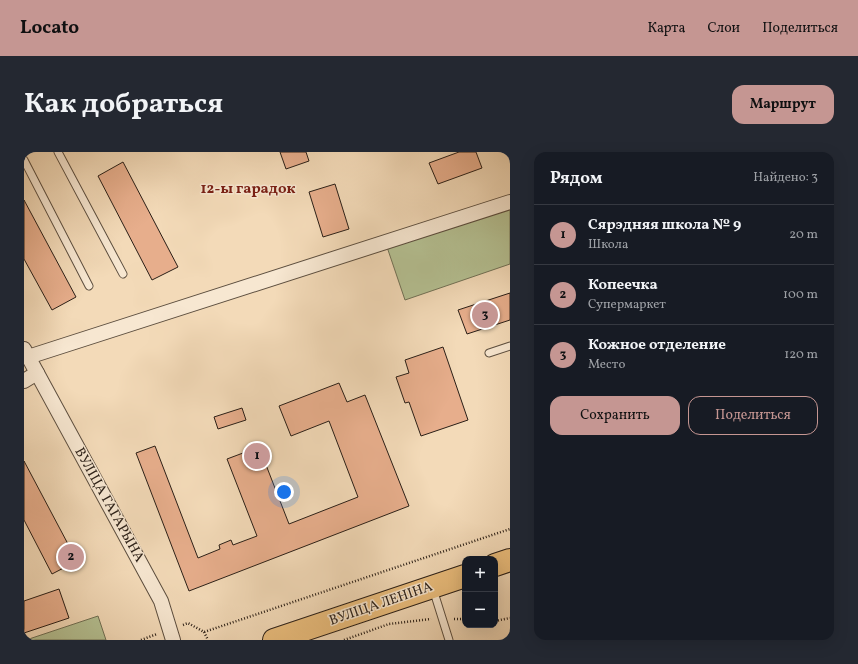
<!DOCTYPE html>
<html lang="ru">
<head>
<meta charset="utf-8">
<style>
  :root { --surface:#171b24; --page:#242831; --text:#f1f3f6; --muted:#9ea1a6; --line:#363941; --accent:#c59692 }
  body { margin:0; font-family:Vollkorn,serif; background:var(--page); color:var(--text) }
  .controls { position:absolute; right:12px; bottom:12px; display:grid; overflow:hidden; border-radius:8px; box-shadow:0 4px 16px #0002 }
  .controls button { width:36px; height:36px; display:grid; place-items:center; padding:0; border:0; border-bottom:1px solid var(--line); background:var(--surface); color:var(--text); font:20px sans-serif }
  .you { position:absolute; left:260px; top:340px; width:14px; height:14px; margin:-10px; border:3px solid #fff; border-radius:50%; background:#1a73e8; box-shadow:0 0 0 6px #1a73e833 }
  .badge { display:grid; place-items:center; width:26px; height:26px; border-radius:50%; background:var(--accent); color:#111; font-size:13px; font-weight:700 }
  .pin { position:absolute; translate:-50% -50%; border:2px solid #fff; box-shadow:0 1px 4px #0006 }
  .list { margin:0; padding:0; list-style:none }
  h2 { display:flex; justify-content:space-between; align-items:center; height:52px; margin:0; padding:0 16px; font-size:17px }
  h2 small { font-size:13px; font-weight:400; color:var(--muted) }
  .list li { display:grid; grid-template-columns:26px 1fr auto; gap:12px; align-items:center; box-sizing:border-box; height:60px; padding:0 16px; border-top:1px solid var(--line) }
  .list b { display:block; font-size:15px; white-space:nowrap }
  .list p { margin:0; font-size:13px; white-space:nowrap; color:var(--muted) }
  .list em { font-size:13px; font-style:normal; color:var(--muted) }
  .actions { display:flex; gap:8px; padding:12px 16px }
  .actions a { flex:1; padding:9px 0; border:1px solid var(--accent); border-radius:12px; text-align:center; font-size:14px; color:var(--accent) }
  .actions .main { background:var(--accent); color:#111 }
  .map { position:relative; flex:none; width:486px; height:488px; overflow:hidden; border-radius:12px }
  header { display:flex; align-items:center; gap:24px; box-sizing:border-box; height:56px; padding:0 20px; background:var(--accent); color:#111 }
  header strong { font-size:19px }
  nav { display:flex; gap:22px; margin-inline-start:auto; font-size:14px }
  .intro { display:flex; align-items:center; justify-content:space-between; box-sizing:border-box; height:96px; padding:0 24px }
  h1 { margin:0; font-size:28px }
  .button { padding:10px 18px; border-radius:12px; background:var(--accent); color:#111; font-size:14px; font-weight:700 }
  main { display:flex; gap:24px; padding:0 24px }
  aside { flex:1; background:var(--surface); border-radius:12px; box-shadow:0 4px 16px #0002 }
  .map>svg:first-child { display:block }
  .green { fill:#b5c193; stroke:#707055 }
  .building { fill:#e7ae8c; stroke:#2a1f17 }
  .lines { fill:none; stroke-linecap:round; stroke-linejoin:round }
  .lane-casing { stroke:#5c4e3f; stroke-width:9 }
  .street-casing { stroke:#5c4e3f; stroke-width:16 }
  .primary-casing { stroke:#2a1f17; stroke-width:24 }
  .path { stroke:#2a1f17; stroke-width:2.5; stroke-dasharray:1 2; stroke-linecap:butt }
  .lane { stroke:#f7e7d1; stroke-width:7 }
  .street { stroke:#f7e7d1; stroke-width:14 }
  .primary { stroke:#eabd7c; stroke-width:22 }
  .labels { text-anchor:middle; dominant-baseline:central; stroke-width:3; stroke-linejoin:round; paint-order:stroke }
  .street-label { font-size:14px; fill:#2a1f17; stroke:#f7e7d1 }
  .neighbourhood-label { font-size:15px; font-weight:bold; fill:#7a1f14; stroke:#f7e7d1 }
</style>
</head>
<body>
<header>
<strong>Locato</strong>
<nav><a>Карта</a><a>Слои</a><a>Поделиться</a></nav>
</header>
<div class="intro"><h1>Как добраться</h1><a class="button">Маршрут</a></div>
<main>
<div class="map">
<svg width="486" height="488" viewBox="0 0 486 488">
  <rect width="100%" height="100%" fill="#f3dab8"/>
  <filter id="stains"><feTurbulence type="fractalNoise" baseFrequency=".005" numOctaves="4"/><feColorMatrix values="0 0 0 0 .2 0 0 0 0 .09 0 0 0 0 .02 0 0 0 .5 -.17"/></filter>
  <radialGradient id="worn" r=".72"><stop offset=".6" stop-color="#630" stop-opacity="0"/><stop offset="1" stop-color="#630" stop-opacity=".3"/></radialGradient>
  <g class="green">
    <path d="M486,53V112L381,148L363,95Z"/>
    <path d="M74,464L82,488H2Z"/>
  </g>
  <g class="building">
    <path d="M256,0H282L285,9L262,17Z"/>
    <path d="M435,0H452L458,16L414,32L405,11Z"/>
    <path d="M99,10L154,115L128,128L74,24Z"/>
    <path d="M311,32L325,77L299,85L285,40Z"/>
    <path d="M0,48L52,145L28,158L0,107Z"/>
    <path d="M486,141V168L443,182L434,158Z"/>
    <path d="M419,195L444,268L397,284L385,250L381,251L372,225L385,221L381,208Z"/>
    <path d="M315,231L323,250L341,243L385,354L165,439L112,301L131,294L174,406L196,397L195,393L207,388L209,393L233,384L203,307L235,295L265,372L334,345L305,269L267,284L255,254Z"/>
    <path d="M218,256L222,268L194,277L190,265Z"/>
    <path d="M0,309L53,409L28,422L0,368Z"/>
    <path d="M35,437L45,466L0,481V449Z"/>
  </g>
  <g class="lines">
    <defs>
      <g id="lane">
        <path d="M34,0L99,122"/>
        <path d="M0,8L65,134"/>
        <path d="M465,201L486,194"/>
        <path d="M409,437L425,488"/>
      </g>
      <g id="street">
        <path d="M0,197L137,449L149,488"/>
        <path d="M4,205L486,50"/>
        <path d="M0,229L13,221"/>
      </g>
      <g id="primary">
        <path d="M471,413L486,408"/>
        <path d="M250,488L441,424"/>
      </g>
    </defs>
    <use href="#lane" class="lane-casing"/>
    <use href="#street" class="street-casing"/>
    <use href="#primary" class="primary-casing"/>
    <g class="path">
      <path d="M430,467H441"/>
      <path d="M471,469L486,466"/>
      <path d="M159,473L164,471L180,480L486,377"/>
      <path d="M180,480L184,488"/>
      <path d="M117,488L133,482"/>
      <path d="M320,488L365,472L407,467"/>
    </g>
    <use href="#lane" class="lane"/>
    <use href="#street" class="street"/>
    <use href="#primary" class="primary"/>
  </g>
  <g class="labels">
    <g class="street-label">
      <text transform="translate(85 353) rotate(61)">ВУЛІЦА ГАГАРЫНА</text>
      <text transform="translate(357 452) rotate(-19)">ВУЛІЦА ЛЕНІНА</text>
    </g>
    <g class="neighbourhood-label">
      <text x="224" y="37">12-ы гарадок</text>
    </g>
  </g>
  <rect width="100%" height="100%" filter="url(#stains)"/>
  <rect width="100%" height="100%" fill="url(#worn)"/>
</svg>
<div class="controls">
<button>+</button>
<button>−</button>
</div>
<div class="you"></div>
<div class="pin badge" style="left:233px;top:304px">1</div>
<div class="pin badge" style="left:47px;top:405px">2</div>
<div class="pin badge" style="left:461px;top:163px">3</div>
</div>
<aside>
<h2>Рядом<small>Найдено: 3</small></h2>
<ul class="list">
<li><span class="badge">1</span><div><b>Сярэдняя школа № 9</b><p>Школа</p></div><em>20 m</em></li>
<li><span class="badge">2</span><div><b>Копеечка</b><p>Супермаркет</p></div><em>100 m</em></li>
<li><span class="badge">3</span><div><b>Кожное отделение</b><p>Место</p></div><em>120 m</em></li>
</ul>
<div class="actions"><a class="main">Сохранить</a><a>Поделиться</a></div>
</aside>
</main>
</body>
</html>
